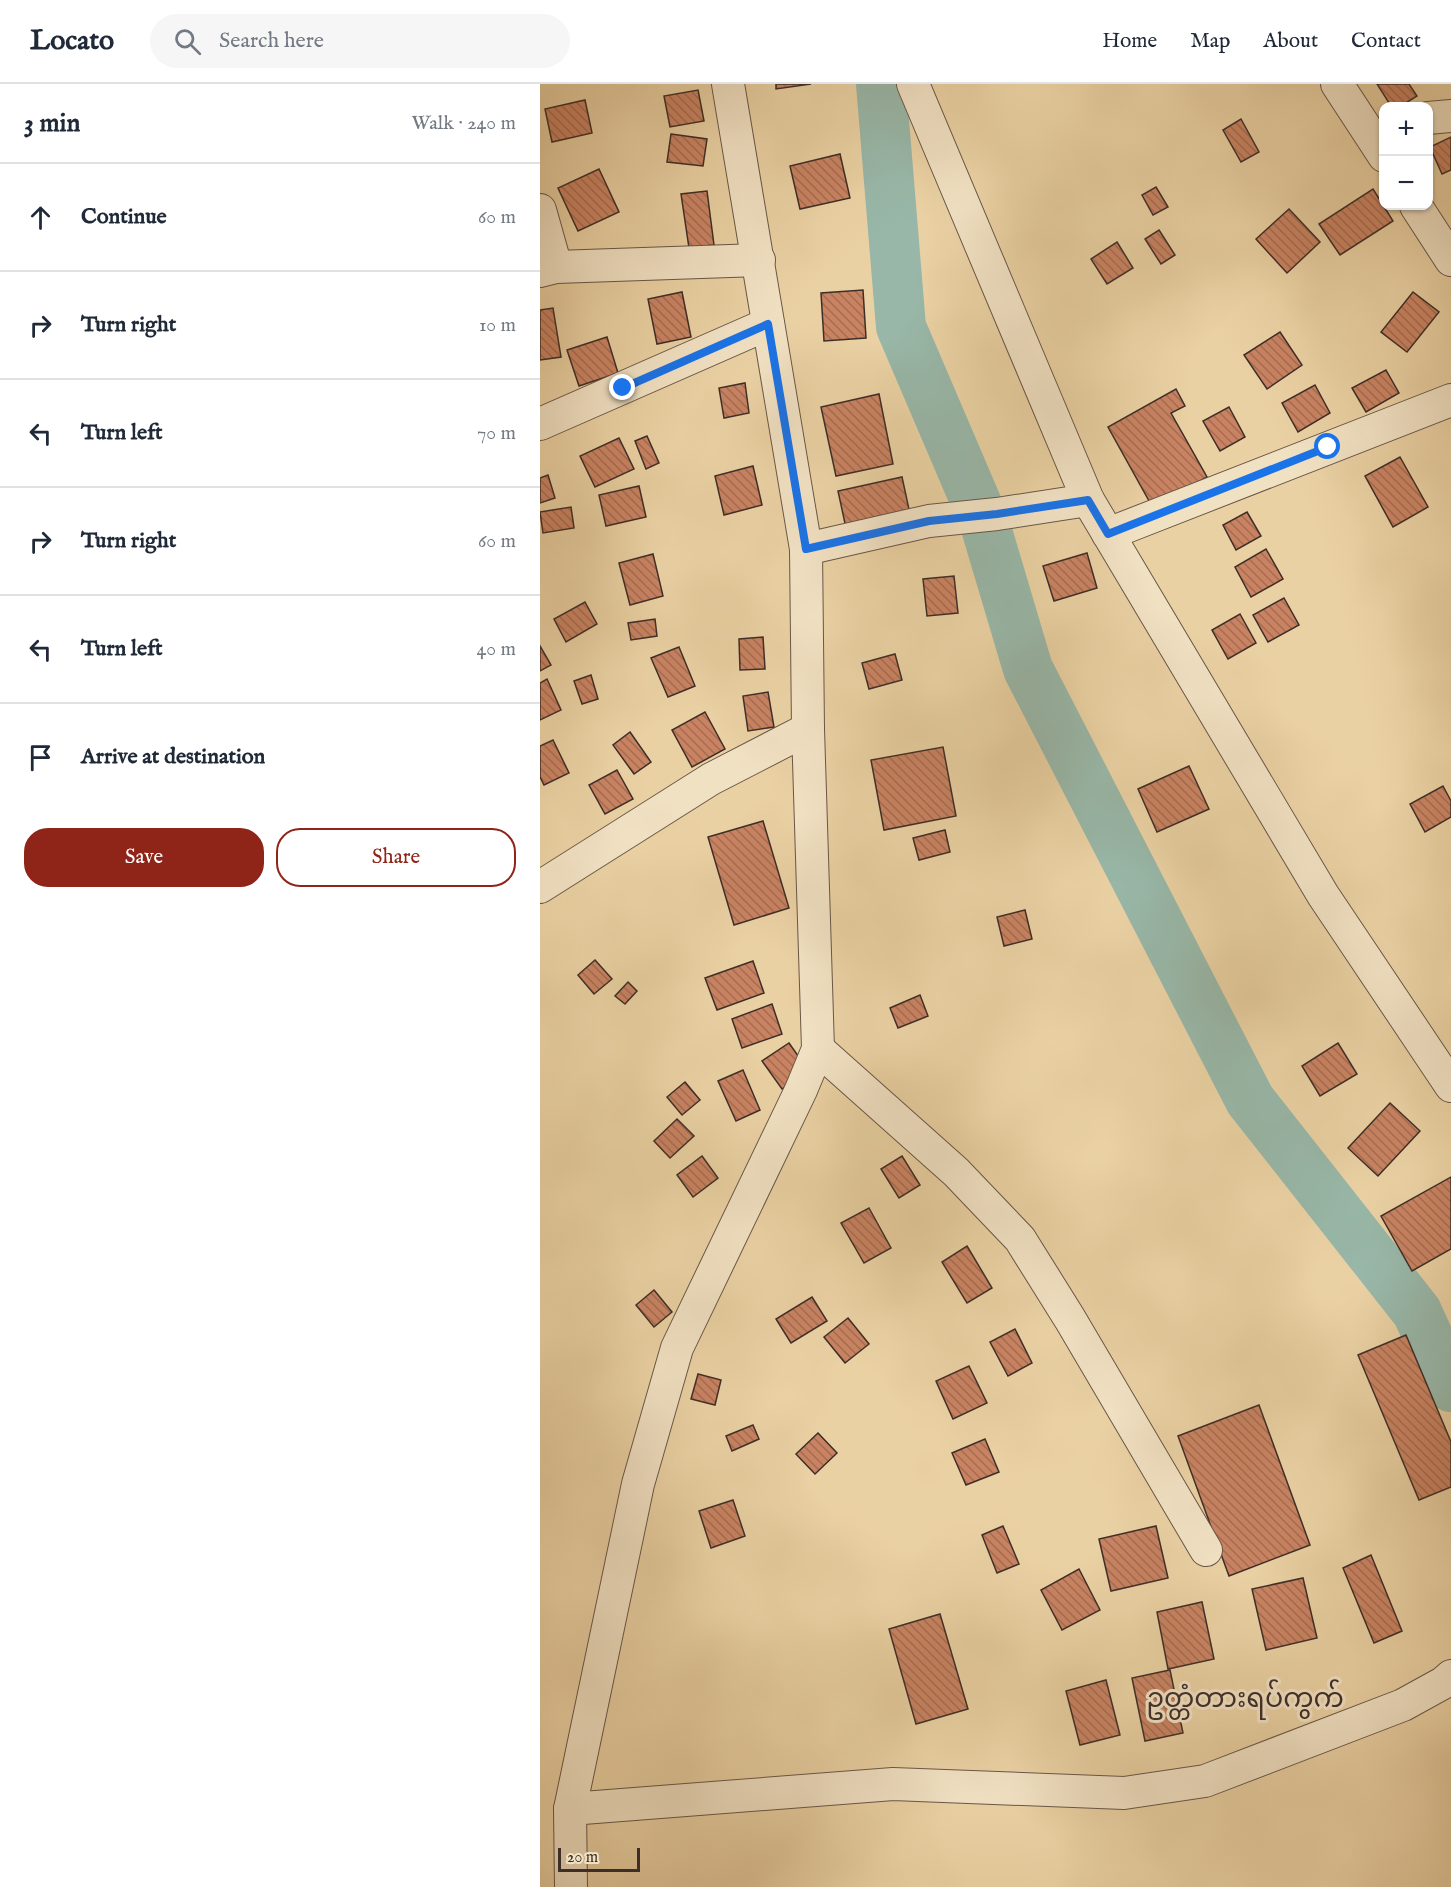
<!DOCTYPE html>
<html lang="en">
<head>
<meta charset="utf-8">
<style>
  :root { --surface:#fff; --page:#f6f6f7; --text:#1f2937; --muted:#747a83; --line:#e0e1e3; --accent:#8f2418 }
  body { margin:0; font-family:"IM FELL English","Noto Sans Myanmar",serif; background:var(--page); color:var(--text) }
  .controls { position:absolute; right:18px; top:18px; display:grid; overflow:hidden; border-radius:12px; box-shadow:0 2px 4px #0004 }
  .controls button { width:54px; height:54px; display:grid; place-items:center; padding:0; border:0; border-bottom:2px solid var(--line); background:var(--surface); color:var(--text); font:30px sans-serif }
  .scale { position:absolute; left:18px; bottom:15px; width:82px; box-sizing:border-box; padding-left:6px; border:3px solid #3e2e28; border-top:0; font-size:16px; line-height:21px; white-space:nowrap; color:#3e2e28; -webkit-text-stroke:4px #f1e1c3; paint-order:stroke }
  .stop { position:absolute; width:18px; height:18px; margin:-14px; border:4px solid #1a73e8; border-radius:50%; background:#fff }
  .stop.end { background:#1a73e8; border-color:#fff; box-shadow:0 2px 6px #0008 }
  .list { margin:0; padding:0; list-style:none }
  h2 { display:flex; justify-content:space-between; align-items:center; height:78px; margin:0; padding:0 24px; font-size:26px }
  h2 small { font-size:20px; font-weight:400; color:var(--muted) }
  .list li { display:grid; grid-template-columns:39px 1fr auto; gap:18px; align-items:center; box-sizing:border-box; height:108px; padding:0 24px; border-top:2px solid var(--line) }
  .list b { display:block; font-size:22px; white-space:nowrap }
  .list em { font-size:20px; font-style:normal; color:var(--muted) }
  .actions { display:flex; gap:12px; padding:18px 24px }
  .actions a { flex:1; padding:14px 0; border:2px solid var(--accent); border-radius:24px; text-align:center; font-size:21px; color:var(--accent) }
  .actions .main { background:var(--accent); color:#fff }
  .icon { flex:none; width:33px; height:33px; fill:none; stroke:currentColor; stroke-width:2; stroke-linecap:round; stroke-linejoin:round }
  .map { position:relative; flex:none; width:911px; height:1803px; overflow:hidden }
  header { display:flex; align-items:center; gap:36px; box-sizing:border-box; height:84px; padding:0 30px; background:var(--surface); border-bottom:2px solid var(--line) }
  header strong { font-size:28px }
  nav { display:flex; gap:33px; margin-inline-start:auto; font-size:21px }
  .search { width:420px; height:54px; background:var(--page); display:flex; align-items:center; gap:15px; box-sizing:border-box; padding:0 21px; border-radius:33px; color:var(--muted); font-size:22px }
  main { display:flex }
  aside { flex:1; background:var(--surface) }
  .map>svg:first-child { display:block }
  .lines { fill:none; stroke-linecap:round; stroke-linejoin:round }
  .river { stroke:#98b7a8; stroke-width:50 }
  .building { fill:url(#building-back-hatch); stroke:#3e2e28; stroke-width:1.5 }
  .street-casing { stroke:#695747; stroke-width:34 }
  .street { stroke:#f1e1c3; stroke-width:32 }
  .route { stroke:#1a73e8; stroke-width:8 }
  .labels { text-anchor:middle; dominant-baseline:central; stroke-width:6; stroke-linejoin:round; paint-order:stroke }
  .quarter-label { font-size:27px; fill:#3e2e28; stroke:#f1e1c3 }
</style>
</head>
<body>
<header>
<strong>Locato</strong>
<div class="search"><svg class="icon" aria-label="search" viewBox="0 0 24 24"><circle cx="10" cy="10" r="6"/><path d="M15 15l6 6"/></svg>Search here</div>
<nav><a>Home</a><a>Map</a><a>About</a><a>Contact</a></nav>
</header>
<main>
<aside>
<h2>3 min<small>Walk · 240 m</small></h2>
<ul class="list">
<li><svg class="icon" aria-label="ahead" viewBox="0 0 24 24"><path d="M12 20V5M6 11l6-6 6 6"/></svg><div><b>Continue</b></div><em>60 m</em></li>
<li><svg class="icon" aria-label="right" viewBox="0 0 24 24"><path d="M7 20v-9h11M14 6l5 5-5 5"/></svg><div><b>Turn right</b></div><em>10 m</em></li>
<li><svg class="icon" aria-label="left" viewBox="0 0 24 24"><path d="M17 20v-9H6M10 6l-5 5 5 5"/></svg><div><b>Turn left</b></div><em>70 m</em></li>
<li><svg class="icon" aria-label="right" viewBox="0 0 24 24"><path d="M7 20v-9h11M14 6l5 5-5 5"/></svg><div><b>Turn right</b></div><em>60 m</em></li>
<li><svg class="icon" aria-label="left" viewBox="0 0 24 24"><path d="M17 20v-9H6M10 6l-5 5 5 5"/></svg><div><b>Turn left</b></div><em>40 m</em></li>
<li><svg class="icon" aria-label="arrive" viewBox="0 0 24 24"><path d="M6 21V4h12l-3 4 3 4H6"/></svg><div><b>Arrive at destination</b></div></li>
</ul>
<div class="actions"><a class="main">Save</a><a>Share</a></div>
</aside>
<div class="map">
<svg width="911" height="1803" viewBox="0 0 911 1803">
  <defs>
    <pattern id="building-back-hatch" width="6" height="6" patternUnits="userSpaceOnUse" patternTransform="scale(1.5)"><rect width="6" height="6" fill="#c98362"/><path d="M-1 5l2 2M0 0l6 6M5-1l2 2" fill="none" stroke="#a56c51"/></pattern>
  </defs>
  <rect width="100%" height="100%" fill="#ead1a3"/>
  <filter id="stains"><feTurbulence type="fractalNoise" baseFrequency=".00333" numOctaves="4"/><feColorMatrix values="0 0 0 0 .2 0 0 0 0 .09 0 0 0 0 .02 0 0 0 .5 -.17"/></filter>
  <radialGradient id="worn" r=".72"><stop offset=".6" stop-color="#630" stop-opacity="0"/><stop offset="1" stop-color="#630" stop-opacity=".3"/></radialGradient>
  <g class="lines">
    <path class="river" d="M341,0L361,243L444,437L488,585L710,1016L877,1228L911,1303"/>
  </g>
  <g class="building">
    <path d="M236,0H271L236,5Z"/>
    <path d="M837,0H869L877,12L861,22H851Z"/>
    <path d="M158,6L164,37L130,43L124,12Z"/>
    <path d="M45,16L52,49L12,58L5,25Z"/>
    <path d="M701,35L719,68L701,78L683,46Z"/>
    <path d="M131,50L167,55L163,82L127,78Z"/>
    <path d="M911,53V86L902,90L890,63Z"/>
    <path d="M300,70L310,114L260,125L250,82Z"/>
    <path d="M59,85L79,128L38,147L18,104Z"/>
    <path d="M616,103L628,123L613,131L602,111Z"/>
    <path d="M833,105L853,137L800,171L779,140Z"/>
    <path d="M167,107L174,161L149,164L141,110Z"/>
    <path d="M749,125L780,158L747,189L716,155Z"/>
    <path d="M619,146L635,171L621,180L605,155Z"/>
    <path d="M577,158L593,184L567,200L551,175Z"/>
    <path d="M323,206L326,254L284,257L281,209Z"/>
    <path d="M142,208L151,253L117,260L108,215Z"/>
    <path d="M873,208L899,228L867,268L841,248Z"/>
    <path d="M13,224L21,273L0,276V226Z"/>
    <path d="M740,248L762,281L727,305L704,271Z"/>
    <path d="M67,253L78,289L39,302L27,266Z"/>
    <path d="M846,286L859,309L826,328L812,304Z"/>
    <path d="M205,299L209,329L184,334L179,304Z"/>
    <path d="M775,301L790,329L758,348L742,319Z"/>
    <path d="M636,305L645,322L631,329L667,393L613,424L568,343Z"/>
    <path d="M339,310L353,380L296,392L281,323Z"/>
    <path d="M689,323L705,353L680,367L663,337Z"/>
    <path d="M107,352L119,379L106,385L95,357Z"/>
    <path d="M79,354L94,385L55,403L40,372Z"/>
    <path d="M860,373L888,423L853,443L825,392Z"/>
    <path d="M213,382L222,421L184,431L175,392Z"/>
    <path d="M8,391L15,414L0,419V394Z"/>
    <path d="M362,393L370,430L306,444L298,407Z"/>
    <path d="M99,402L106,433L66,442L59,411Z"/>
    <path d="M31,423L34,444L3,449L0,428Z"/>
    <path d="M707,428L721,452L696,466L683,441Z"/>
    <path d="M726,465L743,495L711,513L695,483Z"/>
    <path d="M547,469L557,504L514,517L503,482Z"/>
    <path d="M113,470L123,512L90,521L79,479Z"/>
    <path d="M414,492L418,529L387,532L383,495Z"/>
    <path d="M744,514L759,541L728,558L713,531Z"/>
    <path d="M45,518L57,540L26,558L14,535Z"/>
    <path d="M700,530L716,559L688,575L672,546Z"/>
    <path d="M115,535L117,552L91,556L88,539Z"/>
    <path d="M223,553L225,585L200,586L199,555Z"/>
    <path d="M0,562L11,581L0,587Z"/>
    <path d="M139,563L155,602L128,613L111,574Z"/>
    <path d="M355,570L362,596L329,605L322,579Z"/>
    <path d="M51,591L58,615L42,620L34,597Z"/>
    <path d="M7,595L21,626L0,636V599Z"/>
    <path d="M228,608L234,643L208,647L203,612Z"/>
    <path d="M165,628L185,665L152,683L132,646Z"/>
    <path d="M90,648L111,678L94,690L73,661Z"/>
    <path d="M13,656L29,689L4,701L0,693V662Z"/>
    <path d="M403,663L416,732L344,746L331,676Z"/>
    <path d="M649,682L669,725L617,748L598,705Z"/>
    <path d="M77,686L93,715L65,730L49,701Z"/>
    <path d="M903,702L911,717V733L885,748L870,720Z"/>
    <path d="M223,737L249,824L194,841L168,753Z"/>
    <path d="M405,746L410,768L379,776L373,754Z"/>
    <path d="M485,826L492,855L464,862L457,833Z"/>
    <path d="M55,876L72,895L54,910L38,891Z"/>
    <path d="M213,877L224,909L177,926L165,894Z"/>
    <path d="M88,898L97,907L85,920L75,912Z"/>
    <path d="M380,911L388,932L358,944L350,924Z"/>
    <path d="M232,920L242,950L202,964L192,935Z"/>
    <path d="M249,959L268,986L242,1005L222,977Z"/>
    <path d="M798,959L817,990L780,1012L762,982Z"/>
    <path d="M203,986L220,1026L196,1037L178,997Z"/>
    <path d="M145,998L160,1016L142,1031L127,1013Z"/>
    <path d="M850,1019L880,1047L838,1092L808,1064Z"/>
    <path d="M137,1035L154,1052L130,1074L114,1057Z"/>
    <path d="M162,1072L178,1094L153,1113L137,1091Z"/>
    <path d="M362,1072L380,1101L359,1114L341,1085Z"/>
    <path d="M911,1093V1165L872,1187L841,1132Z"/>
    <path d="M329,1124L351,1164L324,1179L301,1139Z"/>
    <path d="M427,1162L452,1204L427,1219L402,1178Z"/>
    <path d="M114,1206L132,1228L114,1243L96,1221Z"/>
    <path d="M272,1213L287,1237L251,1259L236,1235Z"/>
    <path d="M308,1234L329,1260L305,1279L284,1253Z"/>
    <path d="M475,1245L492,1279L468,1292L450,1258Z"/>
    <path d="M866,1251L911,1358V1403L879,1416L818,1271Z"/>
    <path d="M429,1282L447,1319L413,1335L396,1297Z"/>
    <path d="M158,1290L181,1296L175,1321L151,1315Z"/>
    <path d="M719,1321L770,1461L689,1492L638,1352Z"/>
    <path d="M213,1341L219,1355L192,1367L186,1352Z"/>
    <path d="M278,1349L297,1369L275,1390L256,1370Z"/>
    <path d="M445,1355L459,1388L426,1401L412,1369Z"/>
    <path d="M193,1416L205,1452L171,1464L159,1427Z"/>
    <path d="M463,1442L479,1480L457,1489L442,1451Z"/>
    <path d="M616,1442L628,1494L571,1507L559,1455Z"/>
    <path d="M831,1471L862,1547L834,1559L803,1484Z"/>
    <path d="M539,1485L560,1526L522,1546L501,1506Z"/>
    <path d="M763,1494L777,1554L726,1566L712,1505Z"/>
    <path d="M662,1518L674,1575L628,1585L617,1528Z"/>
    <path d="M400,1530L428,1625L376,1640L349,1545Z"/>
    <path d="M630,1586L643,1649L605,1657L592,1594Z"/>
    <path d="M566,1596L580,1651L540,1661L526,1607Z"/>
  </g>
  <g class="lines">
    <defs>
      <g id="street">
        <path d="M373,0L548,416L783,811L911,1002"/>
        <path d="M797,0L844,72"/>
        <path d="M888,34L911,32"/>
        <path d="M876,122L911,176"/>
        <path d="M0,126L16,183"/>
        <path d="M0,187L16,183L219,176"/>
        <path d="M0,340L228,240"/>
        <path d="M568,450L911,316"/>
        <path d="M266,465L389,437L457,430L548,416"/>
        <path d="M0,803L171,695L268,645"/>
        <path d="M278,965L416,1088L480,1155L530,1235L666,1466"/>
        <path d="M30,1725L353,1700L584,1709L665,1697L863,1621L903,1599L911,1592"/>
        <path d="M31,1803L30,1725L98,1400L137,1264L261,1006L278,965L268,645L266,465L188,0"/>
      </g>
    </defs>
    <use href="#street" class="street-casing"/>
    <use href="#street" class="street"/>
  </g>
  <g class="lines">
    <path class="route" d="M83,304L228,240L266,465L389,437L457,430L548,416L568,450L788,363"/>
  </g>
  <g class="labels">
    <g class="quarter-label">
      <text x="705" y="1616">ဥတ္တံတားရပ်ကွက်</text>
    </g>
  </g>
  <rect width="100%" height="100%" filter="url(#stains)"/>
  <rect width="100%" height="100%" fill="url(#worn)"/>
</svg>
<div class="controls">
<button>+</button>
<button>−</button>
</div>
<div class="scale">20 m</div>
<div class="stop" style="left:788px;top:363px"></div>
<div class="stop end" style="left:83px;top:304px"></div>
</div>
</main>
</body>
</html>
